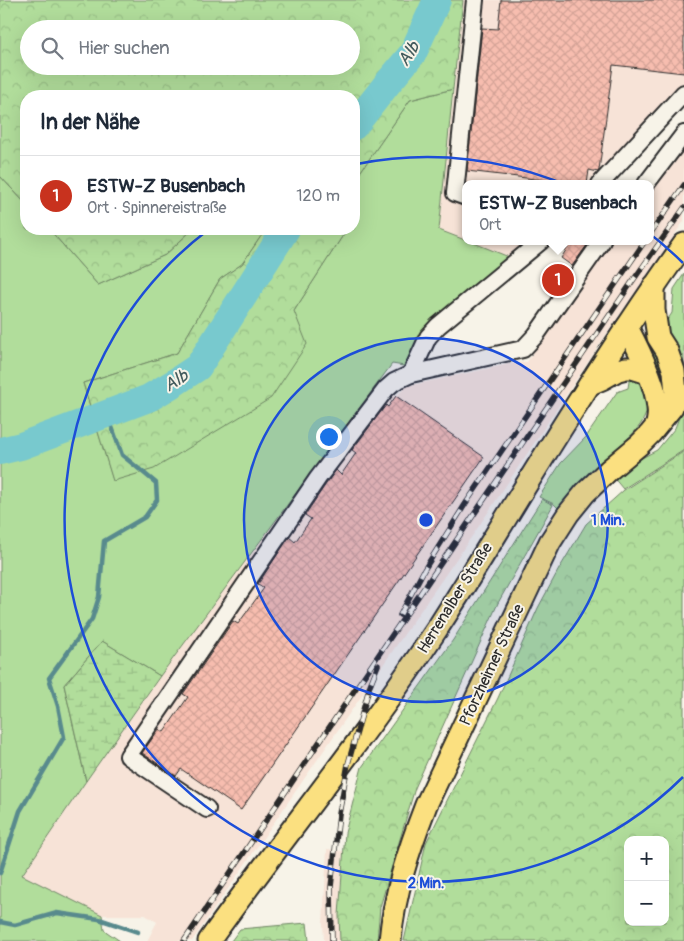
<!DOCTYPE html>
<html lang="de">
<head>
<meta charset="utf-8">
<style>
  :root { --surface:#fff; --page:#f6f6f7; --text:#1f2937; --muted:#747a83; --line:#e0e1e3; --accent:#c8321e }
  body { margin:0; font-family:Pangolin,sans-serif; background:var(--page); color:var(--text) }
  .controls { position:absolute; right:15px; bottom:15px; display:grid; overflow:hidden; border-radius:10px; box-shadow:0 5px 20px #0002 }
  .controls button { width:45px; height:45px; display:grid; place-items:center; padding:0; border:0; border-bottom:1px solid var(--line); background:var(--surface); color:var(--text); font:25px sans-serif }
  .you { position:absolute; left:328px; top:436px; width:18px; height:18px; margin:-12px; border:4px solid #fff; border-radius:50%; background:#1a73e8; box-shadow:0 0 0 8px #1a73e833 }
  .badge { display:grid; place-items:center; width:32px; height:32px; border-radius:50%; background:var(--accent); color:#fff; font-size:16px; font-weight:700 }
  .pin { position:absolute; translate:-50% -50%; border:2px solid #fff; box-shadow:0 1px 5px #0006 }
  .popup { position:absolute; left:462px; top:180px; width:192px; height:65px; box-sizing:border-box; display:grid; place-content:center; border-radius:10px; background:var(--surface); filter:drop-shadow(0 1px 4px #0005); font-size:16px; white-space:nowrap; color:var(--muted) }
  .popup b { font-size:19px; color:var(--text) }
  .popup::after { content:''; position:absolute; left:50%; top:100%; margin-left:-10px; border:10px solid transparent; border-top-color:var(--surface) }
  .list { margin:0; padding:0; list-style:none }
  h2 { display:flex; justify-content:space-between; align-items:center; height:65px; margin:0; padding:0 20px; font-size:21px }
  h2 small { font-size:16px; font-weight:400; color:var(--muted) }
  .list li { display:grid; grid-template-columns:32px 1fr auto; gap:15px; align-items:center; box-sizing:border-box; height:80px; padding:0 20px; border-top:1px solid var(--line) }
  .list b { display:block; font-size:19px; white-space:nowrap }
  .list p { margin:0; font-size:16px; white-space:nowrap; color:var(--muted) }
  .list em { font-size:16px; font-style:normal; color:var(--muted) }
  .icon { flex:none; width:28px; height:28px; fill:none; stroke:currentColor; stroke-width:2; stroke-linecap:round; stroke-linejoin:round }
  .map { position:relative; flex:none; width:684px; height:941px; overflow:hidden }
  .search { position:absolute; background:var(--surface); box-shadow:0 5px 20px #0002; left:20px; top:20px; width:340px; height:55px; display:flex; align-items:center; gap:12px; box-sizing:border-box; padding:0 18px; border-radius:28px; color:var(--muted); font-size:19px }
  .panel { position:absolute; background:var(--surface); box-shadow:0 5px 20px #0002; left:20px; top:90px; width:340px; height:145px; border-radius:20px }
  .map>svg:first-child { display:block }
  .built { fill:#f7e3d7 }
  .green { fill:#b1dd9b; stroke:#6e8463 }
  .forest { fill:url(#forest-crowns); stroke:#6e8463; fill-rule:evenodd }
  .wetland { fill:url(#wetland-marsh); stroke:#6e8463 }
  .lines { fill:none; stroke-linecap:round; stroke-linejoin:round }
  .stream { stroke:#598a8d; stroke-width:4.5 }
  .river { stroke:#78c9ce; stroke-width:28 }
  .building { fill:url(#building-cross-hatch); stroke:#2b2b2b }
  .minor-casing { stroke:#2b2b2b; stroke-width:20 }
  .major-casing { stroke:#2b2b2b; stroke-width:25 }
  .minor { stroke:#f7f3e8; stroke-width:16 }
  .major { stroke:#fbe080; stroke-width:21 }
  .rail-casing { stroke:#2b2b2b; stroke-width:5.5 }
  .rail { stroke:#f7f3e8; stroke-width:4; stroke-dasharray:11; stroke-linecap:butt }
  .ring { fill:none; stroke:#1d4ed8; stroke-width:2.5 }
  .labels { text-anchor:middle; dominant-baseline:central; stroke-width:4; stroke-linejoin:round; paint-order:stroke }
  .street-label { font-size:16px; fill:#2b2b2b; stroke:#f7f3e8 }
  .water-label { font-size:18px; font-style:italic; fill:#425a5c; stroke:#f7f3e8 }
  .centre { fill:#1d4ed8; stroke:#f7f3e8; stroke-width:2.5 }
  .ring-label { font-size:15px; text-anchor:middle; font-weight:bold; fill:#1d4ed8; stroke:#f7f3e8; stroke-width:4; stroke-linejoin:round; paint-order:stroke }
</style>
</head>
<body>
<div class="map">
<svg width="684" height="941" viewBox="0 0 684 941">
  <defs>
    <pattern id="forest-crowns" width="20" height="18" patternUnits="userSpaceOnUse" patternTransform="scale(1.25)"><rect width="20" height="18" fill="#b1dd9b"/><path d="M2 6a3 3 0 1 1 6 0M12 15a3 3 0 1 1 6 0" fill="none" stroke="#98be86"/></pattern>
    <pattern id="wetland-marsh" width="20" height="14" patternUnits="userSpaceOnUse" patternTransform="scale(1.25)"><rect width="20" height="14" fill="#b1dd9b"/><path d="M1 5h8M5 5V1M11 12h8M15 12V8" fill="none" stroke="#98be86"/></pattern>
    <pattern id="building-cross-hatch" width="8" height="8" patternUnits="userSpaceOnUse" patternTransform="scale(1.25)"><rect width="8" height="8" fill="#f7bdaf"/><path d="M0 0l8 8M0 8l8-8" fill="none" stroke="#d4a397"/></pattern>
  </defs>
  <rect width="100%" height="100%" fill="#f7f3e8"/>
  <filter id="ink" filterUnits="userSpaceOnUse"><feTurbulence type="fractalNoise" baseFrequency=".02" numOctaves="2"/><feDisplacementMap in="SourceGraphic" scale="10" xChannelSelector="R" yChannelSelector="G"/><feConvolveMatrix kernelMatrix="1 2 1 2 8 2 1 2 1" color-interpolation-filters="sRGB"/></filter>
  <g filter="url(#ink)">
    <g class="built">
      <path d="M463,0H684V83L589,184H466L465,240L439,230Z"/>
      <path d="M684,142V221L614,323L477,529L192,941H147L157,922L145,915H102L22,875L86,781L160,676L378,383L396,396L407,386L513,363L527,362L610,241H650L651,185Z"/>
      <path d="M469,241H527L509,257Z"/>
      <path d="M327,849L343,851L339,915L340,941H324L323,923Z"/>
    </g>
    <g class="green">
      <path d="M453,89L439,230L465,240L466,241H469L509,257L430,325L404,366L392,364L160,676L102,641L64,685L86,781L22,875L102,915L104,930L120,941H0V176L26,204V229H49L98,285L165,255L193,229H266L242,264L220,279L177,353L83,383L113,480L294,311L347,229H354V181L410,100Z"/>
      <path d="M684,274V375L680,355L664,325L672,313L674,289Z"/>
      <path d="M650,343L658,355L664,386L645,348Z"/>
      <path d="M630,375C642,381 646,385 646,399C647,405 647,413 644,418C637,435 608,454 595,468C582,480 570,495 559,509L554,504L539,497L561,463L586,437L617,392L628,388Z"/>
      <path d="M684,397V450L623,489L613,477L638,460L657,450L675,428L683,407Z"/>
    </g>
    <g class="forest">
      <path d="M0,0H463L453,89L410,100L354,181V96H26V204L0,176ZM29,29H351V66H29Z"/>
      <path d="M49,229H193L165,255L98,285Z"/>
      <path d="M266,229H347L294,311L307,344L271,398L154,469L113,481L83,383L177,353L220,279L242,264Z"/>
      <path d="M684,451V941H404L426,843L498,698L538,608L559,569L586,524L624,490ZM628,840H665V922H628Z"/>
      <path d="M542,499L553,505L498,603L415,788L380,907L377,941H340L339,915L345,833L362,767L453,640Z"/>
      <path d="M307,923L309,941H231L240,929Z"/>
    </g>
    <path class="wetland" d="M102,641L160,676L86,781L64,685Z"/>
    <g class="lines">
      <g class="stream">
        <path d="M0,873L20,811L64,737L58,706L49,678L92,619L99,597L104,541L145,517L157,500L156,483L122,455L107,413"/>
        <path d="M0,922L15,925L57,913L99,919L138,932"/>
      </g>
      <g class="river">
        <path d="M354,126L387,84L413,53L437,0"/>
        <path d="M0,451L21,446L149,398L174,383L198,367L286,229"/>
      </g>
    </g>
    <g class="building">
      <path d="M501,0H684V73L613,65L599,170L598,172L589,170L587,184H577L467,171L482,28L498,29Z"/>
      <path d="M572,241H590L572,266L561,258Z"/>
      <path d="M396,396L484,457L241,810L181,769L176,776L142,753L159,729L164,732L188,697L183,694L233,621L238,624L264,588L258,584L289,537L295,542L311,519L305,515L326,484L336,470L341,475L356,453L352,450L386,405L388,407Z"/>
    </g>
    <g class="lines">
      <defs>
        <g id="minor">
          <path d="M600,184L684,93"/>
          <path d="M646,184L684,134"/>
          <path d="M466,197L455,193L475,0"/>
          <path d="M411,374L428,337L438,326L541,241"/>
          <path d="M207,809L128,756L318,478L386,389L394,382L411,374L523,349L536,335L602,241"/>
        </g>
        <g id="major">
          <path d="M627,327C638,348 656,384 658,408C659,413 658,419 657,424"/>
          <path d="M590,384L604,378L618,370L626,368H632L648,373"/>
          <path d="M209,941C284,836 366,737 437,629C468,581 498,531 528,482C578,401 629,321 684,244"/>
          <path d="M390,941C394,894 409,849 426,805L550,542L568,514L585,493L609,470L640,444L650,434L672,407L676,393L674,371L667,351L658,337L654,310V286"/>
        </g>
      </defs>
      <use href="#minor" class="minor-casing"/>
      <use href="#major" class="major-casing"/>
      <use href="#minor" class="minor"/>
      <use href="#major" class="major"/>
      <defs>
        <g id="rail">
          <path d="M650,234L684,185"/>
          <path d="M400,615L424,570L466,503L645,241"/>
          <path d="M184,941L632,282L684,208"/>
          <path d="M332,941L331,887L339,814L348,764L370,685L378,665"/>
        </g>
      </defs>
      <use href="#rail" class="rail-casing"/>
      <use href="#rail" class="rail"/>
    </g>
  </g>
  <circle cx="426" cy="520" r="182" fill="#1d4ed8" fill-opacity=".12"/>
  <g class="ring">
    <circle cx="426" cy="520" r="182"/>
    <path d="M683 777A363 363 0 1 1 208 230M357 164A363 363 0 0 1 683 263"/>
  </g>
  <g class="labels">
    <g class="street-label">
      <text transform="translate(455 598) rotate(-58)">Herrenalber Straße</text>
      <text transform="translate(492 665) rotate(-65)">Pforzheimer Straße</text>
    </g>
    <g class="water-label">
      <text transform="translate(409 54) rotate(-57)">Alb</text>
      <text transform="translate(176 381) rotate(-32)">Alb</text>
    </g>
  </g>
  <circle cx="426" cy="520" r="8" class="centre"/>
  <g class="ring-label">
    <text x="608" y="525">1 Min.</text>
    <text x="426" y="888">2 Min.</text>
  </g>
</svg>
<div class="controls">
<button>+</button>
<button>−</button>
</div>
<div class="you"></div>
<div class="pin badge" style="left:558px;top:280px">1</div>
<div class="popup"><b>ESTW-Z Busenbach</b>Ort</div>
<div class="search"><svg class="icon" aria-label="search" viewBox="0 0 24 24"><circle cx="10" cy="10" r="6"/><path d="M15 15l6 6"/></svg>Hier suchen</div>
<section class="panel">
<h2>In der Nähe<small></small></h2>
<ul class="list">
<li><span class="badge">1</span><div><b>ESTW-Z Busenbach</b><p>Ort · Spinnereistraße</p></div><em>120 m</em></li>
</ul>
</section>
</div>
</body>
</html>
